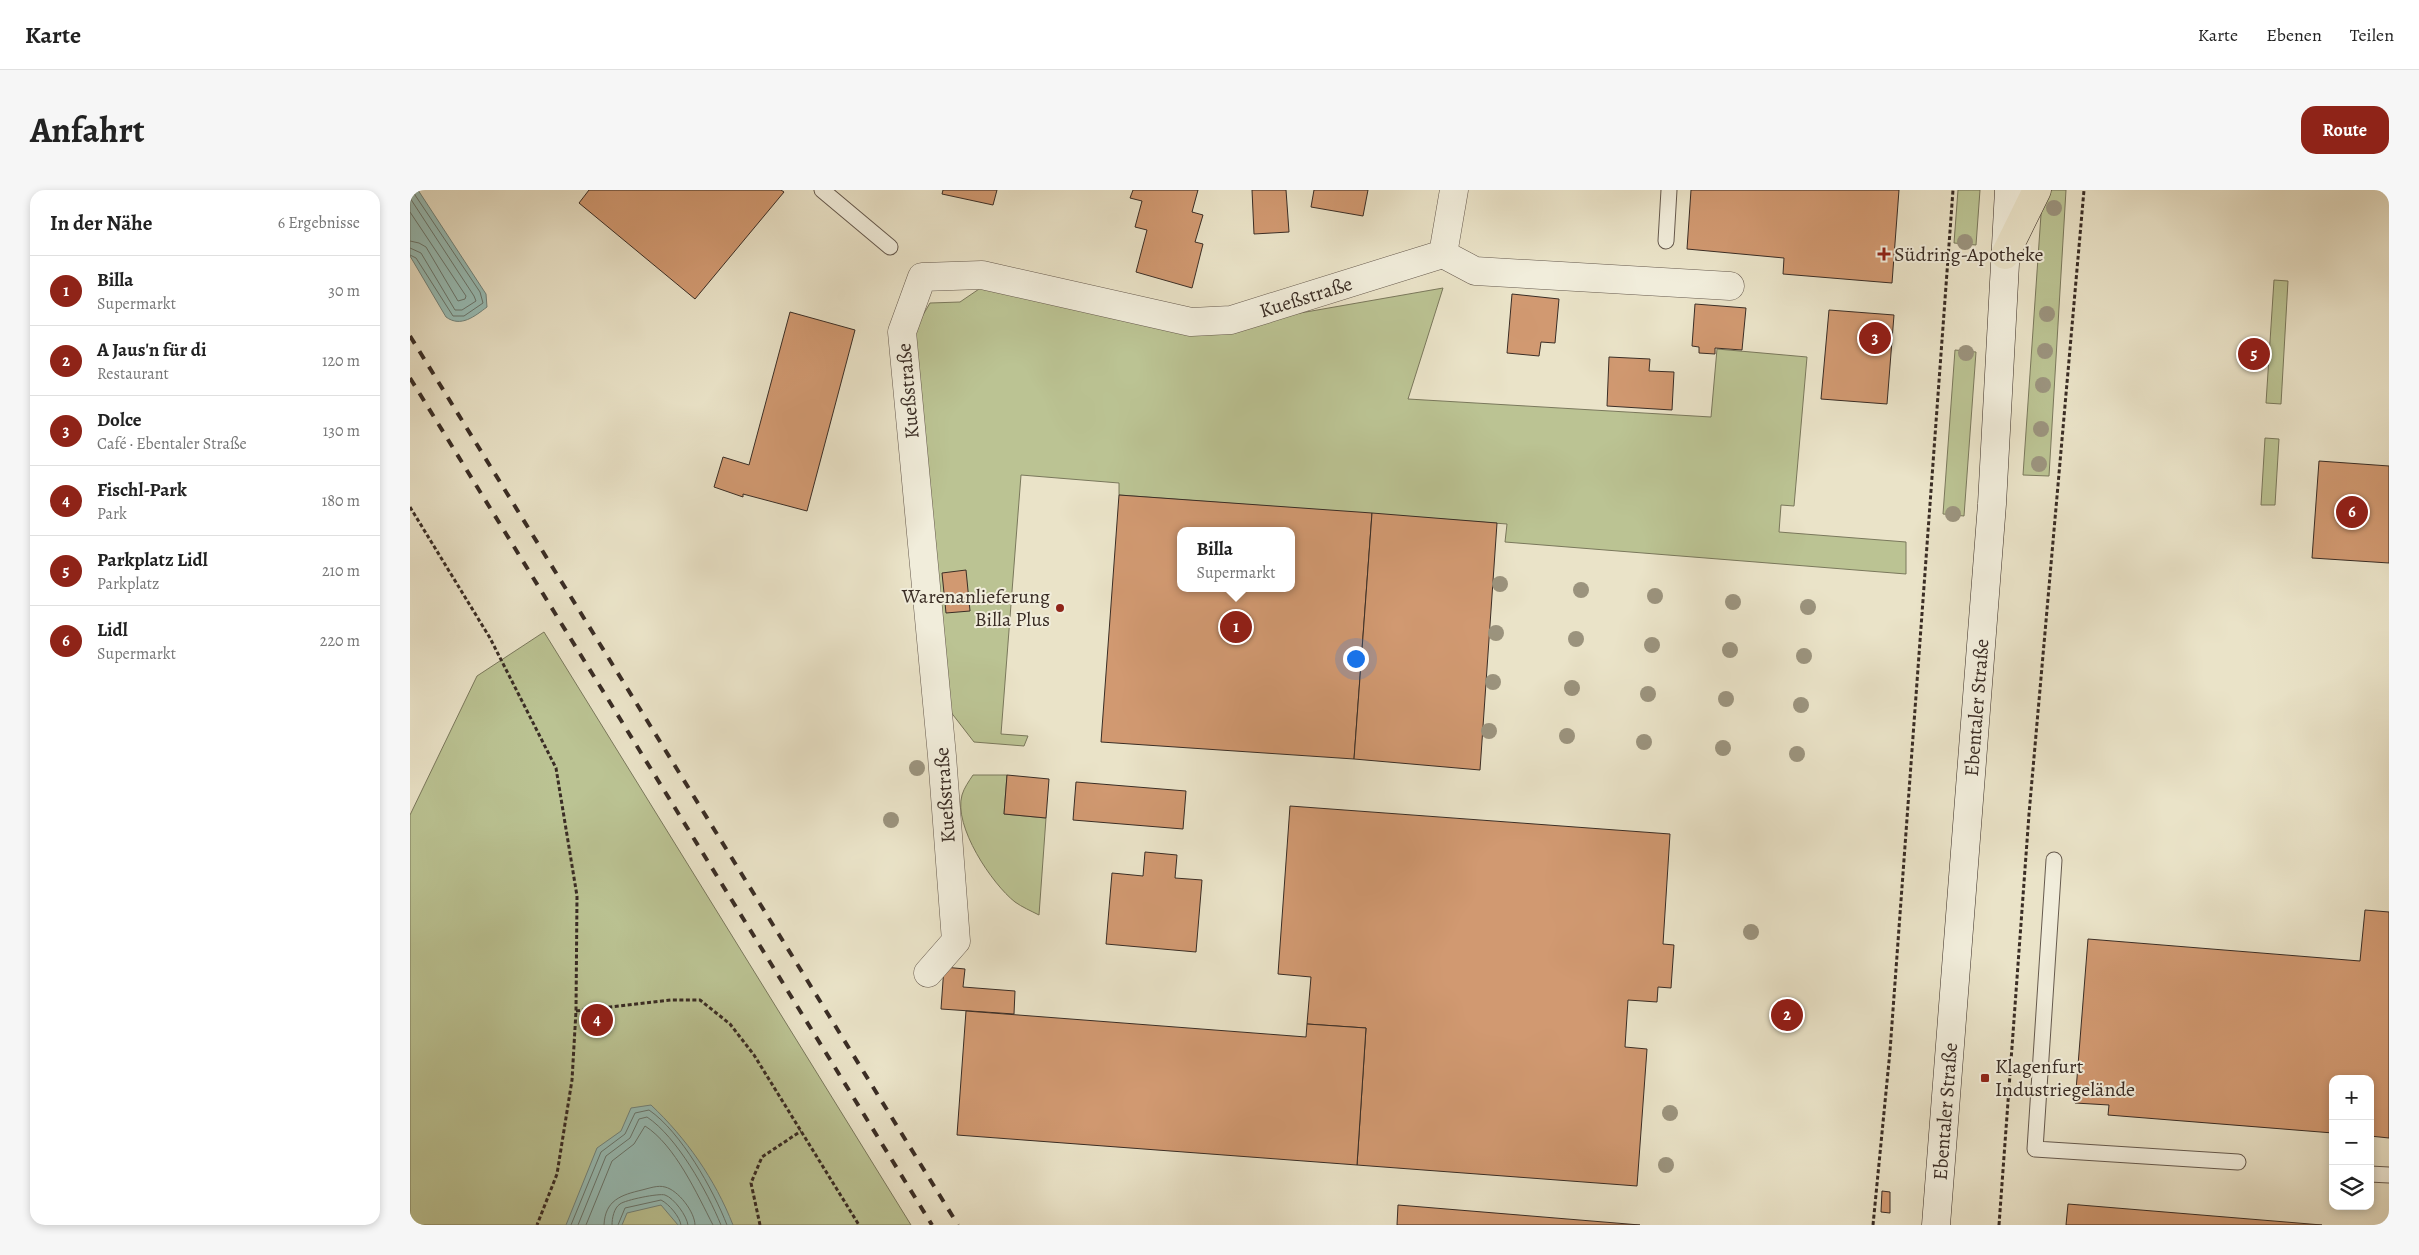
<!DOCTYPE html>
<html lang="de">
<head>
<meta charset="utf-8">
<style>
  :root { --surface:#fff; --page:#f6f6f6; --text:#222; --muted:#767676; --line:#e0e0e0; --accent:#8f2418 }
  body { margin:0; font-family:Alegreya,serif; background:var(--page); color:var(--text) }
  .controls { position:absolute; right:15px; bottom:15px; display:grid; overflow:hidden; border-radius:10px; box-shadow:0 2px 8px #0003 }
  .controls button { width:45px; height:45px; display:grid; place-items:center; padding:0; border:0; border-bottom:1px solid var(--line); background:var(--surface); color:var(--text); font:25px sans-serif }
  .you { position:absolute; left:945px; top:468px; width:18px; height:18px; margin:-12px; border:4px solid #fff; border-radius:50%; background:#1a73e8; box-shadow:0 0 0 8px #1a73e833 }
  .badge { display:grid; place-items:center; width:32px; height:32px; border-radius:50%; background:var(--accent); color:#fff; font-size:16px; font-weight:700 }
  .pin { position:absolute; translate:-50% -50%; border:2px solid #fff; box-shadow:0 1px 5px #0006 }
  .popup { position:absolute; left:767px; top:337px; width:118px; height:65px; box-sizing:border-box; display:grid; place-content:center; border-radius:10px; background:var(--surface); filter:drop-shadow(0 1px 4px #0005); font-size:16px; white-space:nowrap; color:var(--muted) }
  .popup b { font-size:19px; color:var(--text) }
  .popup::after { content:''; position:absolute; left:50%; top:100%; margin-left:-10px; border:10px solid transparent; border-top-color:var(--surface) }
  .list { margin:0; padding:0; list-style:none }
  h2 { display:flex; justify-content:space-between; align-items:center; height:65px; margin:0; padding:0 20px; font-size:21px }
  h2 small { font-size:16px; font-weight:400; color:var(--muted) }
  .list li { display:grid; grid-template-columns:32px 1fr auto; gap:15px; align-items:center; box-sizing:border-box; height:70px; padding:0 20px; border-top:1px solid var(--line) }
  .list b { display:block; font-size:19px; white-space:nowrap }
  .list p { margin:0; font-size:16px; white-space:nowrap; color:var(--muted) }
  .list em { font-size:16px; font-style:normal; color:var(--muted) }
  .icon { flex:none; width:28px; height:28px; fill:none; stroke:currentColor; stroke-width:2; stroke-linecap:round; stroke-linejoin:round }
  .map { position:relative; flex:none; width:1979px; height:1035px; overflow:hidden; border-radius:15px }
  header { display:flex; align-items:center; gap:30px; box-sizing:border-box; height:70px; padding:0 25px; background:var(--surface); border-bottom:1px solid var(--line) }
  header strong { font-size:24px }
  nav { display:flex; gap:28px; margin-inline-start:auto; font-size:18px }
  .intro { display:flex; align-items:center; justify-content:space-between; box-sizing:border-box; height:120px; padding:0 30px }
  h1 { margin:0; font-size:35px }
  .button { padding:12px 22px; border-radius:15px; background:var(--accent); color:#fff; font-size:18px; font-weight:700 }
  main { display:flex; gap:30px; padding:0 30px }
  aside { flex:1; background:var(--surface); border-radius:15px; box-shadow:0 2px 8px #0003 }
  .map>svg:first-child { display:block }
  .green { fill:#bbc393; stroke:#7a785c }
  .water { fill:#98beb7; stroke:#72847d }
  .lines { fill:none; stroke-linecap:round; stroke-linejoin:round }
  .shore { stroke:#69766e; stroke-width:1 }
  .building { fill:#d19971; stroke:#3a2d25; fill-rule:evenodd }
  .lane-casing { stroke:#665a4e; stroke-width:17 }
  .street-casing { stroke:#665a4e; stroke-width:29 }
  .secondary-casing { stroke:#3a2d25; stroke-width:29 }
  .primary-casing { stroke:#3a2d25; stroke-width:29 }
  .path { stroke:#3a2d25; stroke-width:3; stroke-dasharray:4 2.5; stroke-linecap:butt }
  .lane { stroke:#f1eddb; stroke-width:15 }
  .street { stroke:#f1eddb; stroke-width:28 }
  .secondary { stroke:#f1eddb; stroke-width:28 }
  .primary { stroke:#eae3c8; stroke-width:28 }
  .rail { stroke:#3a2d25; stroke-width:4; stroke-dasharray:9 9; stroke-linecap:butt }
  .tree { fill:#9b937d }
  .poi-dot { fill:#8f2418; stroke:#f1eddb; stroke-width:2 }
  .labels { text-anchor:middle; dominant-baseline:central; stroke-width:4; stroke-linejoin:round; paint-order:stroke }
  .poi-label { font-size:20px; fill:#3a2d25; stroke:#f1eddb; text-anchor:start }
  .street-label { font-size:20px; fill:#3a2d25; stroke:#f1eddb }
</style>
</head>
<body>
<header>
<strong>Karte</strong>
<nav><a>Karte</a><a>Ebenen</a><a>Teilen</a></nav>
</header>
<div class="intro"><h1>Anfahrt</h1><a class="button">Route</a></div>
<main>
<aside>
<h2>In der Nähe<small>6 Ergebnisse</small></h2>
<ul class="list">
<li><span class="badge">1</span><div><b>Billa</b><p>Supermarkt</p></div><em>30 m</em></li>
<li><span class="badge">2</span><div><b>A Jaus'n für di</b><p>Restaurant</p></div><em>120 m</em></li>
<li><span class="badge">3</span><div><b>Dolce</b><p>Café · Ebentaler Straße</p></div><em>130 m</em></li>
<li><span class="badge">4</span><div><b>Fischl-Park</b><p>Park</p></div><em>180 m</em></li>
<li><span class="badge">5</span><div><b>Parkplatz Lidl</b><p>Parkplatz</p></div><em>210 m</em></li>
<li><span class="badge">6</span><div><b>Lidl</b><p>Supermarkt</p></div><em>220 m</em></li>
</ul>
</aside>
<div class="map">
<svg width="1979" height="1035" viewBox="0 0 1979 1035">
  <rect width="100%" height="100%" fill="#eae3c8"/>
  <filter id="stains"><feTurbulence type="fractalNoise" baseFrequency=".004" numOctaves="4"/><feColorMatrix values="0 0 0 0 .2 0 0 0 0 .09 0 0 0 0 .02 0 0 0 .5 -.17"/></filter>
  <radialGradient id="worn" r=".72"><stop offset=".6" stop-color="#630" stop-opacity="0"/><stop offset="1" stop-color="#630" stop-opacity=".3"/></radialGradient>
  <g class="green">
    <path d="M1548,0H1570L1566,55L1544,53Z"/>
    <path d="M1641,0H1656L1639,286L1613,285L1632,10Z"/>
    <path d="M1864,90L1878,91L1871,214L1856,213Z"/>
    <path d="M572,97L776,143L1033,98L998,209L1301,227L1307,159L1397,167L1384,316L1371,315L1369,342L1496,352V384L1095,352L1097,334L709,305V293L611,285L591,544L618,546L614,556L564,552L540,521L503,142L520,113L550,112Z"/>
    <path d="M1545,160L1566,162L1554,326L1533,324Z"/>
    <path d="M1855,248L1869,249L1865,315H1851Z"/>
    <path d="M134,442L501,1035H0V625L67,486Z"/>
    <path d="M563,585H597L594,624L636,628L629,725C621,721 612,717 605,712C582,694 543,636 552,605C554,598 559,591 563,585Z"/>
  </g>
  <g class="water">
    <path d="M0,0H8L76,104L77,117C65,126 51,138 36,127L0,66Z"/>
    <path d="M241,915C276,948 305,989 323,1035H268L251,1015L217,1023L212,1035H156L187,958L211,941L221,918Z"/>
  </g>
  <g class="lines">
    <g class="shore">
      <path d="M0,8L64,106L66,111L52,120H45L11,63L0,58"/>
      <path d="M0,22L56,106L55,109L48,111L16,57L9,53L0,51"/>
      <path d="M0,65L6,68L43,126H54L73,113L70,102L5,5L4,0"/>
      <path d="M161,1035L191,962L215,944L225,923L239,920C271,942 303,999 317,1035"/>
      <path d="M168,1035L196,966L220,948L229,929L237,927C267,947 297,1001 311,1035"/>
      <path d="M176,1035L202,971L224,954L235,936C265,955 287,1004 303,1035"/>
      <path d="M194,1035C195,1010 211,1005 232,1000C240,998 248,995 255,997C268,1000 285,1022 285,1035"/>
      <path d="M202,1035C202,1028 204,1018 210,1014C215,1010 249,1003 255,1005C264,1008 277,1026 278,1035"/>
      <path d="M208,1035L215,1018L251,1010C259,1014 270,1027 271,1035"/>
    </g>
  </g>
  <g class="building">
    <path d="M179,0H371L374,2L285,109L169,13Z"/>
    <path d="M533,0H587L583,15L532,4Z"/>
    <path d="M723,0H788L782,22L793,25L785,52L793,54L782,98L726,82L737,40L725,37L732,11L720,8Z"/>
    <path d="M842,0H876L879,42L844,44Z"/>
    <path d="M904,0H958L953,26L901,17Z"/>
    <path d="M1281,0H1489L1482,93L1373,84L1374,68L1277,59Z"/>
    <path d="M1102,104L1149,109L1145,153L1131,152L1129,166L1097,163Z"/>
    <path d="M1285,114L1336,118L1332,160L1305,158V164L1289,163V157L1282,156Z"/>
    <path d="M1419,120L1484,125L1477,214L1411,209Z"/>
    <path d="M380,122L445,140L397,321L333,304V307L304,297L313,267L339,275Z"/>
    <path d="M1199,167L1240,169L1239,181L1264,182L1262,220L1197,216Z"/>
    <path d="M1909,271L1979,276V373L1902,368Z"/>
    <path d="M709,305L962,323L944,569L691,552ZM771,341H881V398H771Z"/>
    <path d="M962,323L1087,333L1070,580L944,569Z"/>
    <path d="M556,380L560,421L536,423L532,383Z"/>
    <path d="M597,585L639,589L636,628L594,624Z"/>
    <path d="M666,592L776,601L773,639L663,630Z"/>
    <path d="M880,616L1260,644L1253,754L1264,755L1261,798L1248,797L1247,812L1218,810L1215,857L1237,859L1227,996L947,975L956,838L897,834L901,787L868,784Z"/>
    <path d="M735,662L767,665L765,688L792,690L786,762L696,754L702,683L733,686Z"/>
    <path d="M1955,720L1979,722V948L1960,946V889H1923V943L1698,925L1699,915L1665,913L1678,749L1950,771Z"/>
    <path d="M534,777L555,779L553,797L605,801L604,824L531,819Z"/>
    <path d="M1368,812L1387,813L1386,839L1367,838Z"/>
    <path d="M556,821L896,847L897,834L956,838L947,975L547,945Z"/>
    <path d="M1472,1001L1480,1002V1023L1471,1022Z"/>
    <path d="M1658,1014L1912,1035H1656Z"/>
    <path d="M988,1015L1230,1035H987Z"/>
  </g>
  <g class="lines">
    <defs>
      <g id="lane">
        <path d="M412,0L480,57"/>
        <path d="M1256,51L1259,0"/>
        <path d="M1644,670L1625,959L1828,972"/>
        <path d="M1960,984L1979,985"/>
      </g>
      <g id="street">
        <path d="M1033,64L1065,81L1320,96"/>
        <path id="s1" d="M518,783L546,751L532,566L492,142L512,87L572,85L781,132L821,130L1033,64L1044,0"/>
      </g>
      <g id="secondary">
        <path id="s2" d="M1526,1035L1582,314L1599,0"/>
      </g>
      <path id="primary" d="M1595,65L1627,0"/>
    </defs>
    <use href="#lane" class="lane-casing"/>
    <use href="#street" class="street-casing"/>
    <use href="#secondary" class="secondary-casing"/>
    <use href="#primary" class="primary-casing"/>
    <g class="path">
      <path d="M0,317L80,448L146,578L167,706L166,821L162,890L147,984L127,1035"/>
      <path d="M166,821L261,810H290L320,834L344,865L449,1035"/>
      <path d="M350,1035L341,993L352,967L391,941"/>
      <path d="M1463,1035L1480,861L1543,0"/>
      <path d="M1589,1035L1619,624L1674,0"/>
    </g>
    <use href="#lane" class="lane"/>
    <use href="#street" class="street"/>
    <use href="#secondary" class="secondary"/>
    <use href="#primary" class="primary"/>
    <g class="rail">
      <path d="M0,146L548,1035"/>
      <path d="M0,188L522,1035"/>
    </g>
  </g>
  <g class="tree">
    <circle cx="1644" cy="18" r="8"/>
    <circle cx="1555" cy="52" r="8"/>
    <circle cx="1637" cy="124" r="8"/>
    <circle cx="1635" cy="161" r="8"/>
    <circle cx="1556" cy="163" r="8"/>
    <circle cx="1633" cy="195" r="8"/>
    <circle cx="1631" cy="239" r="8"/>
    <circle cx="1629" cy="274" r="8"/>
    <circle cx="1543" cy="324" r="8"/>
    <circle cx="1090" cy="394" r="8"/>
    <circle cx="1171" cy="400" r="8"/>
    <circle cx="1245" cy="406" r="8"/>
    <circle cx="1323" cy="412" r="8"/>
    <circle cx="1398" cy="417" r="8"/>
    <circle cx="1086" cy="443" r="8"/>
    <circle cx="1166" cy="449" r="8"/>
    <circle cx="1242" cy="455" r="8"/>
    <circle cx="1320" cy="460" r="8"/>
    <circle cx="1394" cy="466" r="8"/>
    <circle cx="1083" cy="492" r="8"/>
    <circle cx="1162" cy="498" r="8"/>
    <circle cx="1238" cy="504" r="8"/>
    <circle cx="1316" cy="509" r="8"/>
    <circle cx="1391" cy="515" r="8"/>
    <circle cx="1079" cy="541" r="8"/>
    <circle cx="1157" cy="546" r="8"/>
    <circle cx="1234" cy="552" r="8"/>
    <circle cx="1313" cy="558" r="8"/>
    <circle cx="1387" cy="564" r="8"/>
    <circle cx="507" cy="578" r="8"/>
    <circle cx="481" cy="630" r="8"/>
    <circle cx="1341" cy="742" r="8"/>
    <circle cx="1260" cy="923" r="8"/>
    <circle cx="1256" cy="975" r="8"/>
  </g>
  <g class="poi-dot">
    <path d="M1471.5 56.5h5v5h5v5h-5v5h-5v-5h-5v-5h5z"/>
    <circle cx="650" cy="418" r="5"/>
    <rect x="1570" y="883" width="10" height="10" rx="2.5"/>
  </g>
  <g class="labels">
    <g class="poi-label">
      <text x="1484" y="64">Südring-Apotheke</text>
      <text x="640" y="406" text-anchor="end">Warenanlieferung<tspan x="640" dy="23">Billa Plus</tspan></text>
      <text x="1585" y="876">Klagenfurt<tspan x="1585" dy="23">Industriegelände</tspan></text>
    </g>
    <g class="street-label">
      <text stroke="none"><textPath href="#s1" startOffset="1105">Kueßstraße</textPath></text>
      <text transform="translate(498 201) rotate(-95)">Kueßstraße</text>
      <text stroke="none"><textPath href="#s2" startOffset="519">Ebentaler Straße</textPath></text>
      <text transform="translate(535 605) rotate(-94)">Kueßstraße</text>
      <text stroke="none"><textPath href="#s2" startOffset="114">Ebentaler Straße</textPath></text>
    </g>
  </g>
  <rect width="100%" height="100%" filter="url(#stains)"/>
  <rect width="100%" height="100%" fill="url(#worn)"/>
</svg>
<div class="controls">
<button>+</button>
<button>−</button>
<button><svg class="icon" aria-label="layers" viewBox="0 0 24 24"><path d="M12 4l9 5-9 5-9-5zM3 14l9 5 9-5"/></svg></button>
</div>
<div class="you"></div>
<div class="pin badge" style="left:826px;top:437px">1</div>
<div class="popup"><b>Billa</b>Supermarkt</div>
<div class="pin badge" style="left:1377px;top:825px">2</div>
<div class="pin badge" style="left:1465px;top:148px">3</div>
<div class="pin badge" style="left:187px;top:830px">4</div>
<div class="pin badge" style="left:1844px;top:164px">5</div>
<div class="pin badge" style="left:1942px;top:322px">6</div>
</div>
</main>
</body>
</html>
